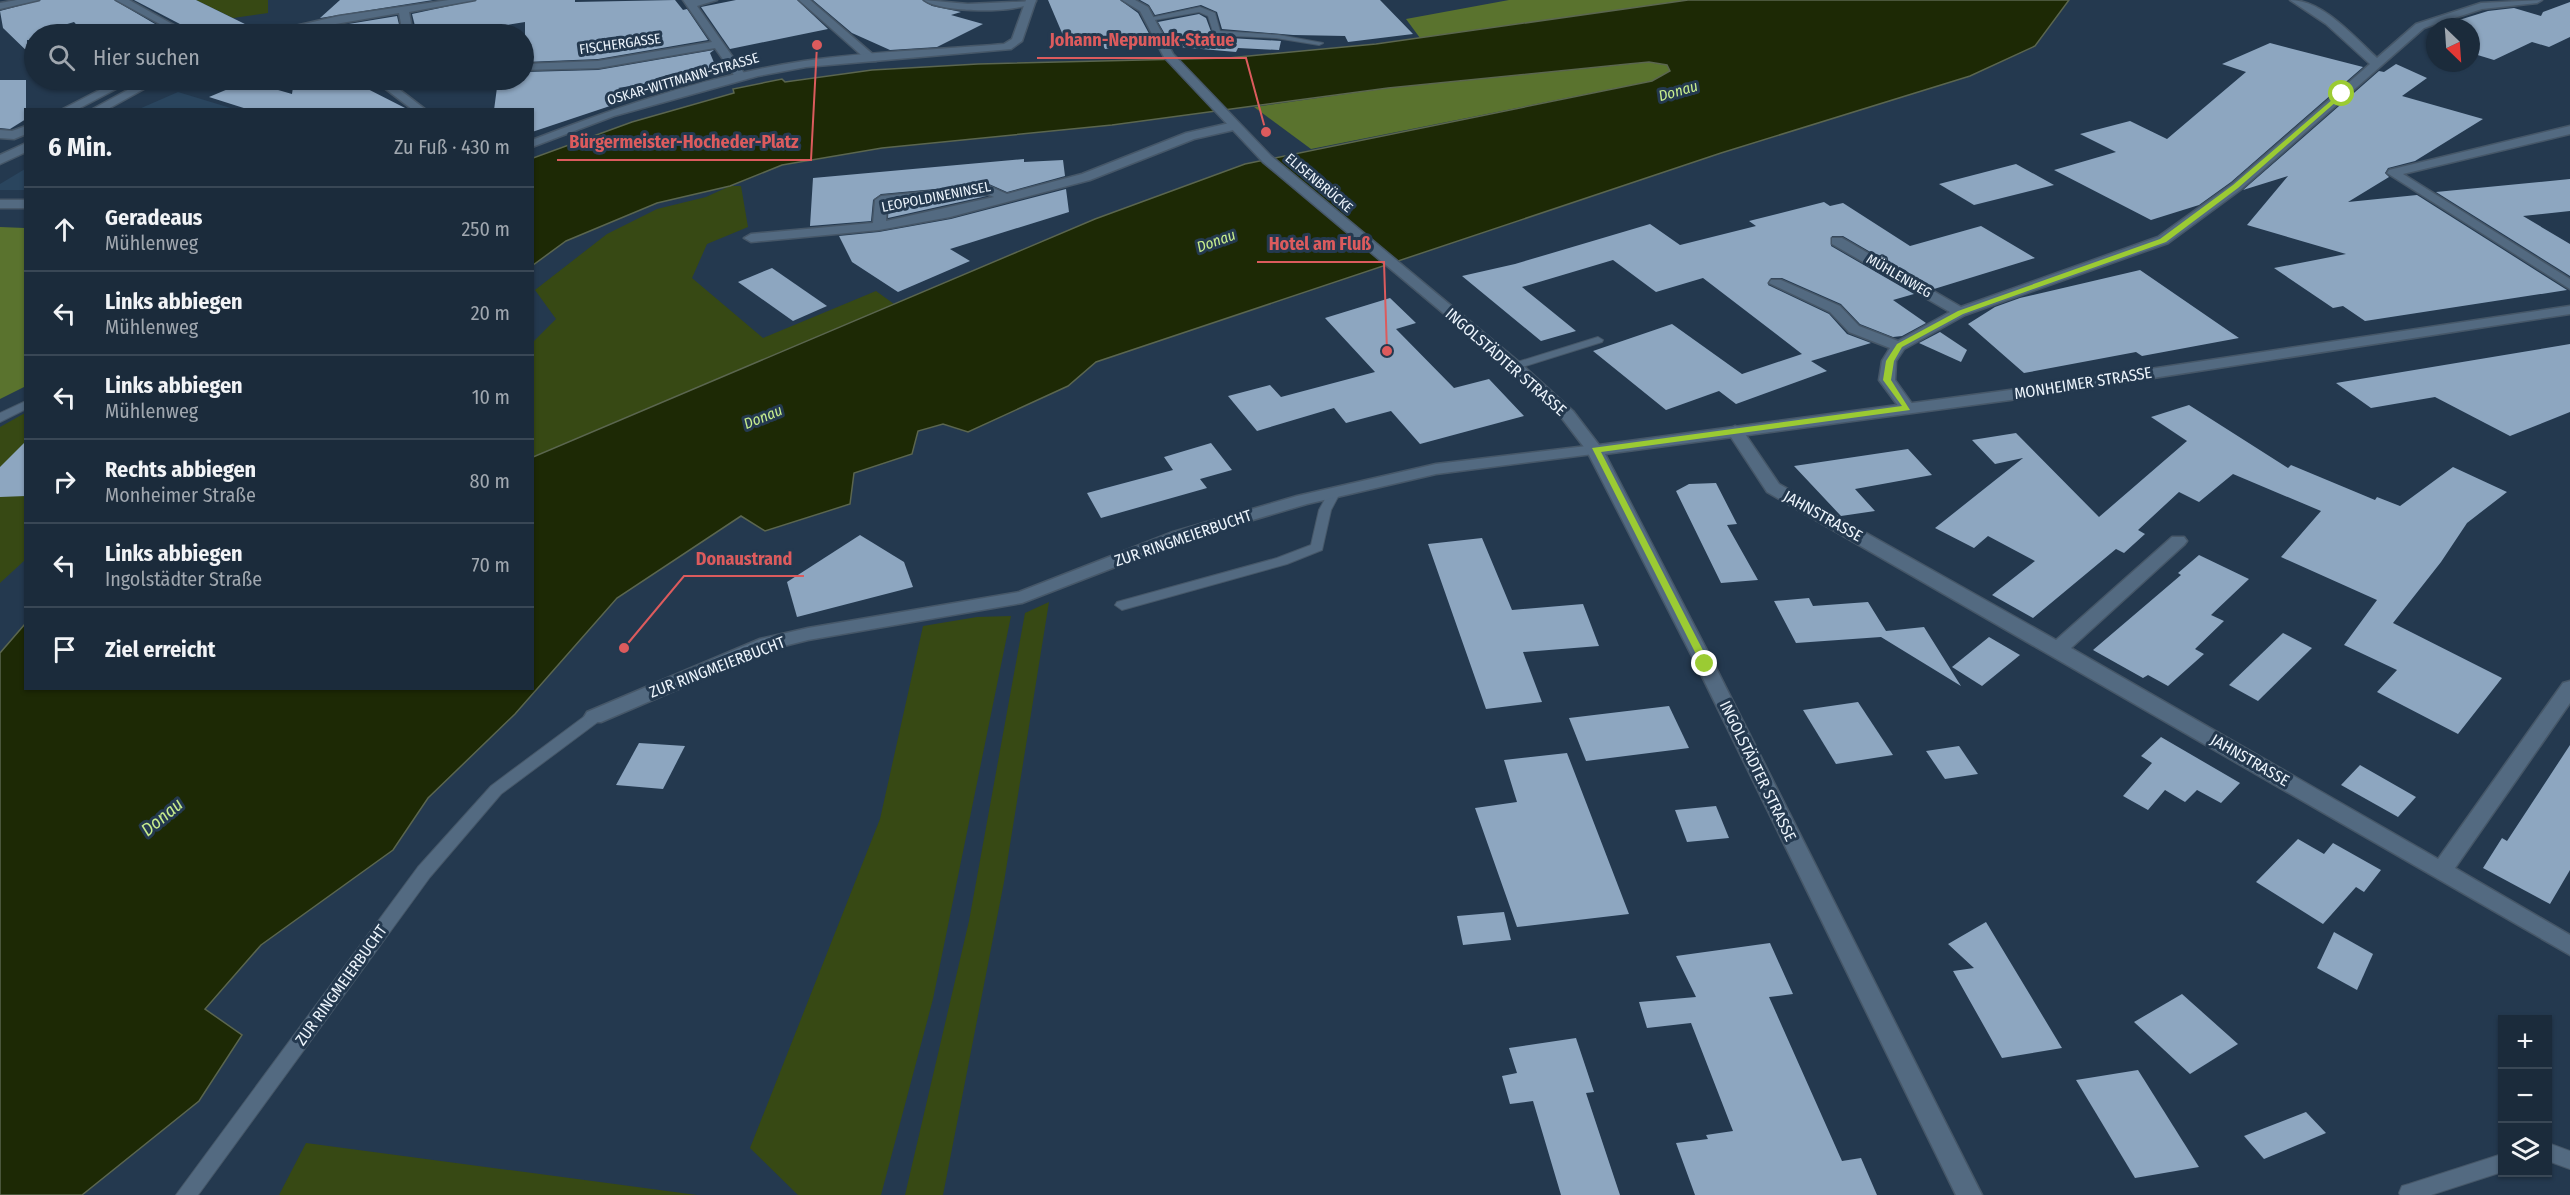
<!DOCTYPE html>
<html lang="de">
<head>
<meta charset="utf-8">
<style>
  :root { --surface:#1b2b3b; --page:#243342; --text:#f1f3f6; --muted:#a0a7af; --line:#394755 }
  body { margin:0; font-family:"Fira Sans Condensed",sans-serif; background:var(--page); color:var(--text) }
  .controls { position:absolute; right:18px; bottom:18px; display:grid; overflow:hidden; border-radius:0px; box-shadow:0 2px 4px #0004 }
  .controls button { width:54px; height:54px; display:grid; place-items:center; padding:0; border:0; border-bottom:2px solid var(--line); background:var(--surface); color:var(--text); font:30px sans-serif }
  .compass { position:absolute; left:2426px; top:18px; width:54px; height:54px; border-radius:50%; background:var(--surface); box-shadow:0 2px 4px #0004; rotate:155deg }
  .stop { position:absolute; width:18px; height:18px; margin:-14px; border:4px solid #9bcb33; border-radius:50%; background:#fff }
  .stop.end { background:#9bcb33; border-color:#fff; box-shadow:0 2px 6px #0008 }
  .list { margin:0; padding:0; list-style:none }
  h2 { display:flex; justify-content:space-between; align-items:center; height:78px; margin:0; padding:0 24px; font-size:26px }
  h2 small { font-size:20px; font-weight:400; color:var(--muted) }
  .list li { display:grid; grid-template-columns:39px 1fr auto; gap:18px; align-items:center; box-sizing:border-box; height:84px; padding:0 24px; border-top:2px solid var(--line) }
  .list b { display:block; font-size:22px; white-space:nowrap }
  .list p { margin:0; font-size:20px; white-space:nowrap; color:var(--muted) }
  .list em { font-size:20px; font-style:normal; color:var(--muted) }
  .icon { flex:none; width:33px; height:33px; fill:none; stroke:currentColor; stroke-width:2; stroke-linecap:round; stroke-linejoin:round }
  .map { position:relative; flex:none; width:2570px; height:1195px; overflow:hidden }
  .search { position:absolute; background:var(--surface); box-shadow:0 2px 4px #0004; left:24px; top:24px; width:510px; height:66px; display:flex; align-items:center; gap:15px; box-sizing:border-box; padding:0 21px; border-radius:33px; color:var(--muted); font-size:22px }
  .panel { position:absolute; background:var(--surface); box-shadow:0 2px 4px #0004; left:24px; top:108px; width:510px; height:582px; border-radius:0px }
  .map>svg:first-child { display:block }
  .built { fill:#2a455e }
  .green { fill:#374914 }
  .forest { fill:#5a732e }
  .water { fill:#1d2905; stroke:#5b664f; stroke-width:1.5 }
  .building { fill:#8da6c0 }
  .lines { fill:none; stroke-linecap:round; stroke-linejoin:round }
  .lane-casing { stroke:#465768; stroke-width:2 }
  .street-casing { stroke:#465768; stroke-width:3 }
  .secondary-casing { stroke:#465768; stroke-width:3 }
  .lane { fill:#536a81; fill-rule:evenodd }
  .street { fill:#536a81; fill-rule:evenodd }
  .secondary { fill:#536a81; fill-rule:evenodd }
  .route { fill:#9bcb33 }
  .labels { text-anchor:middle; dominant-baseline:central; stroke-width:6; stroke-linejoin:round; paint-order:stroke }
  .far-street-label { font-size:14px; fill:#ecf4fc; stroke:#24394f }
  .far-water-label { font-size:15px; font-style:italic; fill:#c8ed8d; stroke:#24394f }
  .street-label { font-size:16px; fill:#ecf4fc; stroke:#24394f }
  .water-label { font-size:18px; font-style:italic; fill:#c8ed8d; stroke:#24394f }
  .leader { fill:none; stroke:#dc5b5d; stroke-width:2 }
  .callout-dot { fill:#dc5b5d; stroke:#24394f; stroke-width:2 }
  .callout-label { font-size:18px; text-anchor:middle; font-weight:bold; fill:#dc5b5d; stroke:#24394f; stroke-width:6; stroke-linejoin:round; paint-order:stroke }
</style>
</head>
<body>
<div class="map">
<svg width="2570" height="1195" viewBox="0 0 2570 1195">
  <rect width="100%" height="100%" fill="#24394f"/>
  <g class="built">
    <path d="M178,92L234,109H139Z"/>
    <path d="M25,169V190H0V184Z"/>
  </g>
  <g class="green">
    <path d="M196,0H268V13L233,18Z"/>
    <path d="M730,186H741L748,227L707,244L692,278L763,338L876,291L894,304L533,457V342L556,319L535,290L607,234L657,209L706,197Z"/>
    <path d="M25,413V560L0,583V427Z"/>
    <path d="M1049,602L1004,882L943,1195H905L969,921L1025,613Z"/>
    <path d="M1011,616L933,999L881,1195H798L750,1148L880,819L923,626L977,617Z"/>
    <path d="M306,1143L697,1195H279Z"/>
  </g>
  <g class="forest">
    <path d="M1509,0H1688L1420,38L1406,19Z"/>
    <path d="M1649,62L1667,65L1670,71L1652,81L1311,149L1254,107L1388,88Z"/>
    <path d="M0,227L25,228L26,386L0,399Z"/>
  </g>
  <path class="water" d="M1688,0H2069L2035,46L1970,76L1721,153L1096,362L1068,386L968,432L943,424L918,431L912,454L854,473L850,504L765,531L741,516L617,598L515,714L428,798L393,850L261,945L205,1009L242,1035L199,1101L82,1195H0V653L25,624L26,688H532L533,457L1095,219L1245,164L1652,81L1670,71L1667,65L1649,62L1628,64L1388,88L1112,125L882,148L782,165L730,186L657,203L566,241L533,265V158L632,122L734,93L733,89L782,79L785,82L872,70L978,64L1228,58L1376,44Z"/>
  <g class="building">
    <path d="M41,0H114L167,31L144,34H85L74,22L34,34V40H27V48H34V58L3,28L0,11Z"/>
    <path d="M134,0H196L251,27L199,34Z"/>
    <path d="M340,0H433L320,18Z"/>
    <path d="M477,0H575V2L675,0L683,10L687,9L708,40L598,59L525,62V22L451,34H417L412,14Z"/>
    <path d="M736,0H797L828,29L730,49L701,7Z"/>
    <path d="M813,0H922L932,6L961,12L951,15L983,24L937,47L890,50L852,33Z"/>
    <path d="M1048,0H1120L1138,13L1154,43L1105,49L1098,36L1065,40Z"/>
    <path d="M1140,0H1380L1413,34L1348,42L1345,36L1293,35L1222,29L1217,12L1201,5L1155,15L1149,5Z"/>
    <path d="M2570,2V37L2549,47L2532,42L2494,60L2471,53V27H2450L2459,20L2488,11L2514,8L2541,16L2543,12Z"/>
    <path d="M1199,14L1206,18L1213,37L1281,41L1279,50L1238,48L1236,52L1179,47L1176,40L1169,41L1158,22Z"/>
    <path d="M397,16L400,29L363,34H302L306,31Z"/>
    <path d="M2270,43L2363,67L2231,182L2199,205L2151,220L2054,170L2116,152L2080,134L2130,121L2167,139L2246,72L2222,64Z"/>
    <path d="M714,50L710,53L718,72L618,88L634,98L532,132V110H494L498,80H524L525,72L598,70Z"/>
    <path d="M2396,64L2427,78L2402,96L2483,119L2415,161L2388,168L2385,173L2389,177L2348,202L2417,195L2567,290L2365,321L2343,306L2333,308L2274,268L2346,254L2247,225L2288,176L2243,190L2379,71L2384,72Z"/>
    <path d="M0,80H26V119L10,129L0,128Z"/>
    <path d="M294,80H350L409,110H250L209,97L247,81L292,94Z"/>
    <path d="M424,80H466L468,88L425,85Z"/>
    <path d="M1024,159V162L1063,160L1065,176L1007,192L989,184L881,194L873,200L871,221L810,226L813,178Z"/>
    <path d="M2016,164L2054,185L1974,205L1939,184Z"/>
    <path d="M2570,179V211L2523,216L2570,244V276L2436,192Z"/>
    <path d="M1066,189L1069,212L950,249L970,261L898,292L852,262L839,236L879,232L951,219Z"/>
    <path d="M987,196L888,218L889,205Z"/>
    <path d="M1824,202L1830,206L1843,203L1910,246L1981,226L2035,258L1934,289L1843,236H1832L1831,246L1914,294L1893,300L1926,323L1902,336L1893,337L1860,324L1841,304L1782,278H1771L1768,285L1829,314L1847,334L1871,343L1811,361L1827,371L1736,404L1719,391L1666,410L1593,351L1672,324L1742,374L1802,354L1703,278L1656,292L1613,260L1522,287L1576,331L1541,341L1462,276L1515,264L1650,224L1680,245L1756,226L1749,221Z"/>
    <path d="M772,268L827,306L793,321L738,282Z"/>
    <path d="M2140,270L2239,338L2142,356L2136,352L2024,373L1968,324L1995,307L2020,298Z"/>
    <path d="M1390,298L1416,323L1396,329L1454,388L1489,379L1524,416L1420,444L1391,411L1346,423L1334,408L1257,431L1228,396L1270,385L1281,397L1375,372L1325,318Z"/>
    <path d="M1940,332L1967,350L1961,362L1919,343Z"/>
    <path d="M2570,344V412L2510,436L2435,397L2371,408L2336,383Z"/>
    <path d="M2189,405L2288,468L2291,465L2375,500L2377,497L2400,506L2453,467L2507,492L2467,523L2441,562L2393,623L2502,678L2458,734L2377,692L2397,670L2344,645L2377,600L2281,557L2321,511L2233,474L2199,502L2179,492L2138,530L2145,534L2124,553L2116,549L2033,618L1992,595L2035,561L1988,536L1974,548L1935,528L2023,458L1995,464L1972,440L2016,433L2099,517L2187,441L2151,417Z"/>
    <path d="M26,441V496L0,497V467Z"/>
    <path d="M1211,443L1232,470L1200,479L1207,488L1101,518L1087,493L1173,470L1164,457Z"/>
    <path d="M1908,449L1932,475L1855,489L1875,511L1841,516L1794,466Z"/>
    <path d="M1716,483L1737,524L1727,525L1758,580L1721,583L1676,491L1689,484Z"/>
    <path d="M860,535L904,562L913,587L797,617L787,582Z"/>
    <path d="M1482,538L1512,610L1583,604L1599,646L1523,652L1542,702L1486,709L1428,544Z"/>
    <path d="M2199,555L2249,579L2211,615L2224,621L2195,649L2204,654L2168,686L2148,675L2143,678L2093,650L2181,575L2178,573Z"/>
    <path d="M1809,598L1813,606L1868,602L1886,631L1924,627L1961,686L1881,637L1796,643L1774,601Z"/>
    <path d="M2283,633L2312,648L2258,701L2229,685Z"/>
    <path d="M1989,637L2020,655L1982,686L1952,667Z"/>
    <path d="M1858,702L1893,755L1836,764L1803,710Z"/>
    <path d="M1669,706L1689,748L1586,761L1569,718Z"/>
    <path d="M2161,737L2240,783L2221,803L2197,790L2185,802L2165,790L2148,810L2123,796L2152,763L2141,756Z"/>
    <path d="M639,743L685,746L663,789L616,785Z"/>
    <path d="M2570,745V870L2550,904L2483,868L2502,838L2507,841Z"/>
    <path d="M1959,746L1978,774L1945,779L1926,751Z"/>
    <path d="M1567,753L1629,914L1517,927L1475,808L1517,802L1504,760Z"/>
    <path d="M2360,765L2416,797L2398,817L2341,785Z"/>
    <path d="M1716,806L1729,838L1687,842L1675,810Z"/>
    <path d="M2298,839L2324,854L2333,843L2381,870L2364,892L2356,887L2323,924L2256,882Z"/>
    <path d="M1504,912L1511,940L1463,945L1457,916Z"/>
    <path d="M1986,922L2062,1048L2002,1058L1953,971L1974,968L1948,944Z"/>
    <path d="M2334,932L2373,954L2357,990L2317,968Z"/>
    <path d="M1770,943L1793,994L1769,997L1842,1161L1861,1158L1877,1195H1695L1676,1143L1708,1139L1706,1135L1733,1131L1691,1023L1647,1028L1639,1002L1696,997L1676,956Z"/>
    <path d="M2182,994L2238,1044L2190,1074L2134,1022Z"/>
    <path d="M1576,1038L1594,1092L1586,1093L1620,1195H1561L1533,1101L1510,1104L1502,1076L1517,1073L1509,1048Z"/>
    <path d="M2138,1070L2199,1167L2135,1178L2076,1080Z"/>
    <path d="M2306,1112L2326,1133L2264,1159L2244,1136Z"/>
  </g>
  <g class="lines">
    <defs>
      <g id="lane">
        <path d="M1200,7L1215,13L1220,31L1279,35L1323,43L1319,45L1276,38L1214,35L1208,16L1199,12L1149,21L1145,19Z"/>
        <path d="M179,31H182V34H164Z"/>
        <rect x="29" y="42" width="5" height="4"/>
        <path d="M1598,337L1603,340L1602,342L1519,368L1515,369L1509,366L1511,364Z"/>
        <path d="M26,401V409L0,422V413Z"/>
        <path d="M1334,489L1340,493L1331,510L1322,550L1287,564L1122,610L1115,605L1117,602L1277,558L1311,545L1319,510L1330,490Z"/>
        <path d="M594,712L599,713L601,717L599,721L501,794L430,877L198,1195H176L418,867L491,786L589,713Z"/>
        <path d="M2548,1143L2570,1151V1169L2548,1161Z"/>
        <path d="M2502,1154V1172L2431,1195H2400L2399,1193L2402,1186L2409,1184Z"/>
      </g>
      <g id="street">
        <path d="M17,0H39L0,9V3Z"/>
        <path d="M116,0H129L190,34H178Z"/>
        <path d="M449,0H475L409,12L413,34H403L399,13L278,34H260L339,16Z"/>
        <path d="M683,0H717L697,6L746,76L744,78H736L715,48L598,68L524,70V64L598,61L712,42Z"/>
        <path d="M799,0H810L876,57V61H868Z"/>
        <path d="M924,0L968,4L1036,1C1019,14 941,13 924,0Z"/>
        <path d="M2290,0C2323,0 2354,37 2377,58L2416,24L2481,3L2542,0L2537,3L2482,9L2424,28L2240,190L2168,243L1965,315L1904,349L1896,361L1895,380L1915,408L1912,411H1902L1879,380L1882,361L1890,348L1849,332L1830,312L1769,283L1771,280H1781L1840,306L1859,326L1898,341L1950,312L1832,244V238H1842L1961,307L2158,237L2232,184L2370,64L2326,24Z"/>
        <path d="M119,80H133L76,110H61Z"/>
        <path d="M146,80H160L106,110H91Z"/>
        <path d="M374,80H387L426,110H413Z"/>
        <path d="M1234,122L1240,126L1238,129L1194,139L1090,180L950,217L879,230L751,242L744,238L751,234L873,223L875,200L881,196L989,186L1007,194L1082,174L1186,133ZM987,194L994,197L886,221L887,203Z"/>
        <path d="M26,126V134L14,139L0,138V130L12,131Z"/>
        <path d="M2570,126V134L2403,174L2570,279V289L2387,173L2389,170Z"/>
        <path d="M26,143V152L0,164V155Z"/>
        <path d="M1735,426L1741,428L1779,484L2056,640L2172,537H2184L2187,541L2184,545L2071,648L2438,859L2563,683L2570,681V703L2455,868L2570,935V955L1767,492L1727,431Z"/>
        <path d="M1595,445L1601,447L1603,450L1601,453L1436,474L1307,504L1185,540L1022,603L808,640L772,649L601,722H587L584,717L587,712L760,639L808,628L1019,592L1173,532L1297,496L1436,464Z"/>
      </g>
      <g id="secondary">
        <path d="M1026,0H1036L1022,41L1011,49L806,67L758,76L614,116L532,147V140C620,106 711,75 804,61C870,51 938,50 1004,44L1012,39Z"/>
        <path d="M1122,0H1135L1148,7L1173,54L1271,156L1520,363L1573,411L1599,445L2010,390L2570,306V314L2010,400L1605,454L1714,664L1982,1195H1956L1696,664L1587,451L1561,417L1510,369L1263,162L1164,57L1140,11Z"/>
        <rect x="0" y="200" width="26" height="8"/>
      </g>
    </defs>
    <use href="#lane" class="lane-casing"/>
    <use href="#street" class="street-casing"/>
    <use href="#secondary" class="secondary-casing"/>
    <use href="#lane" class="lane"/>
    <use href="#street" class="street"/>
    <use href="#secondary" class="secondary"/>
  </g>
  <path class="route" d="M2340,93L2345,94L2238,188L2166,242L1963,314L1902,347L1894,361L1891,380L1910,410L1601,452L1710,664L1702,666L1592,448L1902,406L1883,380L1886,361L1897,344L1958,311L2160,239L2233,185Z"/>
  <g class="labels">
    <g class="far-street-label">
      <text transform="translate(620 44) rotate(-8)">FISCHERGASSE</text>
      <text transform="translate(683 79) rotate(-16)">OSKAR-WITTMANN-STRASSE</text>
      <text transform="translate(1319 183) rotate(40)">ELISENBRÜCKE</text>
      <text transform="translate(936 197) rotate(-11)">LEOPOLDINENINSEL</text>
      <text transform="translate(1899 276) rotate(30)">MÜHLENWEG</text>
    </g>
    <g class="far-water-label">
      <text transform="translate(1678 91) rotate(-16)">Donau</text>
      <text transform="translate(1216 241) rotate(-20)">Donau</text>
      <text transform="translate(763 417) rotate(-22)">Donau</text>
    </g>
    <g class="street-label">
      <text transform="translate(1506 362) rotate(41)">INGOLSTÄDTER STRASSE</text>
      <text transform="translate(2083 383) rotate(-9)">MONHEIMER STRASSE</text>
      <text transform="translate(1823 516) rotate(29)">JAHNSTRASSE</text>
      <text transform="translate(1183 538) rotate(-19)">ZUR RINGMEIERBUCHT</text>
      <text transform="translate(717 667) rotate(-21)">ZUR RINGMEIERBUCHT</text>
      <text transform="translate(2250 760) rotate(30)">JAHNSTRASSE</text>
      <text transform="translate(1758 771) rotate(64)">INGOLSTÄDTER STRASSE</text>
      <text transform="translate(341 985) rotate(-54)">ZUR RINGMEIERBUCHT</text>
    </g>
    <g class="water-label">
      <text transform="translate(162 817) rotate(-40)">Donau</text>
    </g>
  </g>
  <path class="leader" d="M1266 132L1246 58H1037M817 45L811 160H557M1387 351L1384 262H1257M624 648L684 576H804"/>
  <g class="callout-dot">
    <circle cx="1266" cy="132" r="6"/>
    <circle cx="817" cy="45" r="6"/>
    <circle cx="1387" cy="351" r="6"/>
    <circle cx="624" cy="648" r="6"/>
  </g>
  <g class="callout-label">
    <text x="1142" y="46">Johann-Nepumuk-Statue</text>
    <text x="684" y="148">Bürgermeister-Hocheder-Platz</text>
    <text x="1320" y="250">Hotel am Fluß</text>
    <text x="744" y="565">Donaustrand</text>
  </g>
</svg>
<div class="controls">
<button>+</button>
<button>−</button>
<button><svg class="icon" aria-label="layers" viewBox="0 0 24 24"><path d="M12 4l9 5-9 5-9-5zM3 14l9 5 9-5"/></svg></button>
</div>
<svg class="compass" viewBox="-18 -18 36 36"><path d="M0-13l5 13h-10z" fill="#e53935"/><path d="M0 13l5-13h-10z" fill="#a0a7af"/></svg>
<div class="stop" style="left:2342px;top:94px"></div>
<div class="stop end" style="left:1705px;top:664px"></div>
<div class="search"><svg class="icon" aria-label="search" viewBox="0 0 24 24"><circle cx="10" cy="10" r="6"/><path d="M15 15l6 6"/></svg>Hier suchen</div>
<section class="panel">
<h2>6 Min.<small>Zu Fuß · 430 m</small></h2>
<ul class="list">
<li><svg class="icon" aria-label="ahead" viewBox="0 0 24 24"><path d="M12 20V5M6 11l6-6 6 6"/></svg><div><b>Geradeaus</b><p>Mühlenweg</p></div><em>250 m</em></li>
<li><svg class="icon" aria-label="left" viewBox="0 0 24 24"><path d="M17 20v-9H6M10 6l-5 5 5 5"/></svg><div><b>Links abbiegen</b><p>Mühlenweg</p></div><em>20 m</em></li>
<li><svg class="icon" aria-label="left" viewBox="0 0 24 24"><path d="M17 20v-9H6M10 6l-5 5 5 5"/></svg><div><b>Links abbiegen</b><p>Mühlenweg</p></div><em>10 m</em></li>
<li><svg class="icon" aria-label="right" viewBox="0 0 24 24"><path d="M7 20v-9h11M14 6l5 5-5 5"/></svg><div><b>Rechts abbiegen</b><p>Monheimer Straße</p></div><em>80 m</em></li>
<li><svg class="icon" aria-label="left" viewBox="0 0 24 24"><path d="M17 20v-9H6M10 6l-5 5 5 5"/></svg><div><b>Links abbiegen</b><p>Ingolstädter Straße</p></div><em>70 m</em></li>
<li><svg class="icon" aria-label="arrive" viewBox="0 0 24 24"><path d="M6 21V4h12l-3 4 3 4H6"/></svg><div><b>Ziel erreicht</b></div></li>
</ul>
</section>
</div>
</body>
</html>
